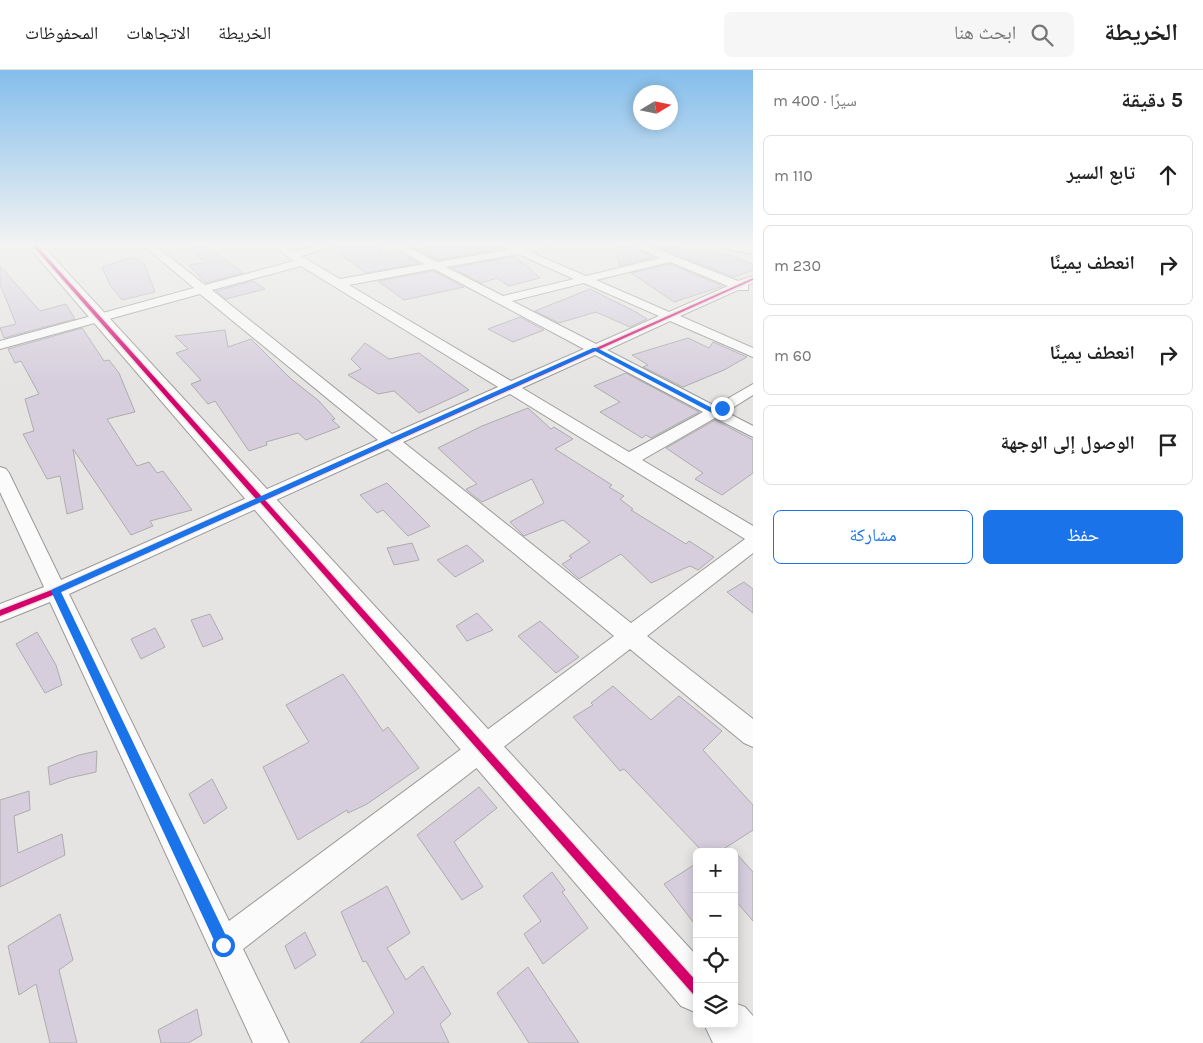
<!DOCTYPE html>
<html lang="ar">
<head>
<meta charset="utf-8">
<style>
  :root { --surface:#fff; --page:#f6f6f6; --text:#222; --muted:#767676; --line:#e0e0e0; --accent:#1a73e8 }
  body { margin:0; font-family:Karla,"Noto Naskh Arabic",sans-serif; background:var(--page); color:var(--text); direction:rtl }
  .controls { position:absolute; right:15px; bottom:15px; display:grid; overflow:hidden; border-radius:8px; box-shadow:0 2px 12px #0003 }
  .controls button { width:45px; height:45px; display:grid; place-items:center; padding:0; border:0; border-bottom:1px solid var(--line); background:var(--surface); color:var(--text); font:25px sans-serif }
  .compass { position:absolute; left:633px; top:15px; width:45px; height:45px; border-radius:50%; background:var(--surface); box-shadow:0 2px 12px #0003; rotate:80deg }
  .stop { position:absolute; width:15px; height:15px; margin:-11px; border:4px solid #1a73e8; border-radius:50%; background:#fff }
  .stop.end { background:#1a73e8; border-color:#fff; box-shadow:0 1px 5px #0008 }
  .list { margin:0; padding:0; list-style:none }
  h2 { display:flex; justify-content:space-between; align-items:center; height:65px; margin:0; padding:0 20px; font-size:21px }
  h2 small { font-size:16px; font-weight:400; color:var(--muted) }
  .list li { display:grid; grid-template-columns:32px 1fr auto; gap:15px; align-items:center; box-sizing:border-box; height:80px; margin:0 10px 10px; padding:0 10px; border:1px solid var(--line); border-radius:8px }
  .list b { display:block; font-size:19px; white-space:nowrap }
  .list em { font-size:16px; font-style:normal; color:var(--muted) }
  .actions { display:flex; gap:10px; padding:15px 20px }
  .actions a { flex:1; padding:11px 0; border:1px solid var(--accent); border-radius:8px; text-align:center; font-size:18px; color:var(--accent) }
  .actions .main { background:var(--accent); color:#fff }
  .icon { flex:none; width:28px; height:28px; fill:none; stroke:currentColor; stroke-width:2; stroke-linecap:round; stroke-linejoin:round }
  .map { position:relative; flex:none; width:753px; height:973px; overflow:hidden; direction:ltr }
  header { display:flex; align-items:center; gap:30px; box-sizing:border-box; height:70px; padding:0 25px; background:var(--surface); border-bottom:1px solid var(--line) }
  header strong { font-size:24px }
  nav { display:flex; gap:28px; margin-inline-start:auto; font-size:18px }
  .search { width:350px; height:45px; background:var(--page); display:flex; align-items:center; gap:12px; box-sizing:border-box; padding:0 18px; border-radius:8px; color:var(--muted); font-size:19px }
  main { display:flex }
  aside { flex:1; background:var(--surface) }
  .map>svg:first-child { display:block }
  .building { fill:#d6cedd; stroke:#adacac }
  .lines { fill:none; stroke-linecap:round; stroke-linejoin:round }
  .street-casing { stroke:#9a9998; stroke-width:2 }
  .secondary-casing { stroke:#9a9998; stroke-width:2 }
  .primary-casing { stroke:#9a9998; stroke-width:2 }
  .street { fill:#fbfbfb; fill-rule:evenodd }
  .secondary { fill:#fbfbfb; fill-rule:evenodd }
  .primary { fill:#fbfbfb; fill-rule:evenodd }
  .cycleway-casing { stroke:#e6e4e1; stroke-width:3 }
  .cycleway { fill:#d6006c; fill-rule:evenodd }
  .route { fill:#1a73e8 }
</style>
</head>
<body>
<header>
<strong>الخريطة</strong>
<div class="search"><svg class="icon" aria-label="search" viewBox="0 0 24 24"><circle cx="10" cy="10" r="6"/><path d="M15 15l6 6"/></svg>ابحث هنا</div>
<nav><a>الخريطة</a><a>الاتجاهات</a><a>المحفوظات</a></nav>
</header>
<main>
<aside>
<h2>5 دقيقة<small>سيرًا · 400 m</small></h2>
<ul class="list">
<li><svg class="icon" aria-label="ahead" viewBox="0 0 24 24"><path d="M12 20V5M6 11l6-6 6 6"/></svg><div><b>تابع السير</b></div><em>110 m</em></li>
<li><svg class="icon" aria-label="right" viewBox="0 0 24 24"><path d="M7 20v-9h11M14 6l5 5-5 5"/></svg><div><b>انعطف يمينًا</b></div><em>230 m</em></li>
<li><svg class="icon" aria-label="right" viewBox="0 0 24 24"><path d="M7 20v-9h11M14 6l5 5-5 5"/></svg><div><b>انعطف يمينًا</b></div><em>60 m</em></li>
<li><svg class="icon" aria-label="arrive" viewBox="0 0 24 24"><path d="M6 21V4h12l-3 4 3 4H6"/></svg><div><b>الوصول إلى الوجهة</b></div></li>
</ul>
<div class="actions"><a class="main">حفظ</a><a>مشاركة</a></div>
</aside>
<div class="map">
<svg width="753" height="973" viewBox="0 0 753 973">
  <rect width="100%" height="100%" fill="#e5e4e2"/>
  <g class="building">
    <path d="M190,176H207L243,203L206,213L189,195L204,193Z"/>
    <path d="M337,176H380V185L399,182L419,193L366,203L333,179Z"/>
    <path d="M437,176H501L503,179L437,190L416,179Z"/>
    <path d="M614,176H632L654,187L620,196Z"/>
    <path d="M654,176H677L697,184L699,180L730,185L753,194V200L734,207Z"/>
    <path d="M515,186L540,208L509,216L497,208L481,213L452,198Z"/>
    <path d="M133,187L144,193L155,222L122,230L110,215L102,197Z"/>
    <path d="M670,194L723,216L674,232L631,203Z"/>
    <path d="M0,196L40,241L66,234L75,249L4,268L0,258L16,254L0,214Z"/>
    <path d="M434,201L464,217L404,230L378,211Z"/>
    <path d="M253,211L265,219L226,229L216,221Z"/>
    <path d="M590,219L638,243H637L647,249L630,257L596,242L559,253L535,241Z"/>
    <path d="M520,247L544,260L513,272L488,259Z"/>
    <path d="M82,258L104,291L109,290L119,303L135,342L107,349L137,396L149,392L157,403L163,401L192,440L150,451L153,456L131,465L73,379L83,439L67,444L60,406L47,409L23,364L34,361L25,329L39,324L21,291L15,293L8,279Z"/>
    <path d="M225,260L228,277L251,269L290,308L319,331L335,349L332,350L340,357L306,370L298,363L266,372L267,375L249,381L215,331L208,334L191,314L201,310L176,283L188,279L175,266Z"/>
    <path d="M688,268L709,278L713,272L747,287L724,300L683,317L643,297L648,295L632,285Z"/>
    <path d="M365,273L389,289L419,283L469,320L419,343L394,321L378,324L348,305L361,299L351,289Z"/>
    <path d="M626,303L671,327L699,342L651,368L646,365L642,368L600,342L620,332L594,316Z"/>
    <path d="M528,338L551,359L554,357L573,369L555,379L612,415L609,417L624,426L620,429L633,439L631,440L686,474L689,471L714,487L698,500L690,496L651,513L621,484L579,509L562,494L572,488L569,486L590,472L563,450L524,466L510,452L544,433L532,409L482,432L474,426L466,419L477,414L438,378L482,356Z"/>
    <path d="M715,350L753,370V403L722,425L695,409L703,403L666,378Z"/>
    <path d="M387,413L430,456L408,466L383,440L377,443L360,425Z"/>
    <path d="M412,473L419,490L394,495L387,478Z"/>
    <path d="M467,475L484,491L455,507L437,490Z"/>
    <path d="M744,512L753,519V543L727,522Z"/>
    <path d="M477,543L493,560L467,571L456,556Z"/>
    <path d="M210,544L223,569L203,577L191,550Z"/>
    <path d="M540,551L579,587L556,603L518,566Z"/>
    <path d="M155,558L165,577L141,589L131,569Z"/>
    <path d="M37,562L56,595L62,615L45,623L16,574Z"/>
    <path d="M343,604L383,661L388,657L419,698L367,734L348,743L347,740L298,770L263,697L309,672L286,635Z"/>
    <path d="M613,616L651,650L679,626L722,661L703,680L753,735V760L719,782H703L624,699L620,701L573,647L593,635L591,633Z"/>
    <path d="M97,681L96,702L69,708L50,715L48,697L79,685Z"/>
    <path d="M212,709L227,738L204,754L189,724Z"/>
    <path d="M479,717L497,738L454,772L483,817L462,830L417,765Z"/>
    <path d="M29,721L30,740L14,746L18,783L62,764L65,785L0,817V730Z"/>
    <path d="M734,781L753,802V851L734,829Z"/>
    <path d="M697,793V857L664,814Z"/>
    <path d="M552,802L565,820L562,822L588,858L543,894L524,864L541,851L523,826Z"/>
    <path d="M387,816L410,863L387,878L406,910L423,896L451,944L440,954L449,973H360L394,943L366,891L363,892L341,842Z"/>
    <path d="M60,844L73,890L59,900L77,973H50L36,914L19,925L8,876Z"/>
    <path d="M305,862L316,885L295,899L285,876Z"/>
    <path d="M528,897L579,973H529L497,923Z"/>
    <path d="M197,939L202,965L188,973H161L158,960Z"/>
  </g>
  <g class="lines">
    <defs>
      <path id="street" d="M144,176H156L205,215L294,191L272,176H285L293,181L316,176H335L301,186L340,209L424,194L393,176H406L437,192L507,180L503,176H550L530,182L586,206L660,188L634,176H649L738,211L753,206V213L748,215V220H738L680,246L753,278V287L670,251L607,280L715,336L753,314V325L726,342L753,356V367L715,348L642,390L753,456V483L647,566L753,649V677L744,673L630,579L243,879L289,973H253L50,532L0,552V534L44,517L0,422V397L6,399L9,403L61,510L378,370L200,224L0,279V271L194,218ZM518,184L574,209L503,226L446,197ZM670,192L728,216L669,242L596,210ZM301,196L498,317L392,364L212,220ZM434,199L584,279L511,311L349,215ZM584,213L659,246L596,274L512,231ZM595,285L703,342L629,382L522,318ZM510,324L745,469L631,553L403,372ZM388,379L614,566L229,851L69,524Z"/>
      <g id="secondary">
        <path d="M28,176H43L697,886V943L681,936Z"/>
        <path d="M734,933L745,937L753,946V973H713L704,954H734Z"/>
      </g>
      <path id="primary" d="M724,176H753V184L726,179Z"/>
    </defs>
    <use href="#street" class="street-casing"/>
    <use href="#secondary" class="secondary-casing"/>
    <use href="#primary" class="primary-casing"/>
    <use href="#street" class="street"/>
    <use href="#secondary" class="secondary"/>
    <use href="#primary" class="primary"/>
    <defs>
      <path id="cycleway" d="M33,176H37L262,427L753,208V210L265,430L697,912V925L693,924L260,432L58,523L0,546V540L54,519L256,429Z"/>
    </defs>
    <use href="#cycleway" class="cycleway-casing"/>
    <use href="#cycleway" class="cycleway"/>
  </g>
  <linearGradient id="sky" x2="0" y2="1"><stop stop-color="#84beec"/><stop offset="0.56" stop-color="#f3f3f2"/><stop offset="1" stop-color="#f3f3f2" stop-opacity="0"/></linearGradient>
  <rect width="753" height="312" fill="url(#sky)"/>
  <path class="route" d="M593,278H597L716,340L722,337L726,338L718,344H714L595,281L61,522L228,870L229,875L228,879L223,881L218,879L51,521L53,519Z"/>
</svg>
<div class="controls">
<button>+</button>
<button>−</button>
<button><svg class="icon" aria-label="locate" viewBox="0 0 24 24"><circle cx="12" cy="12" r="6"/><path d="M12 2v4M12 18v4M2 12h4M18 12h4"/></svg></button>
<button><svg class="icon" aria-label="layers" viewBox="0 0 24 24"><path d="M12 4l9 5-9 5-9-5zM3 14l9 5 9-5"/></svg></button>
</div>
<svg class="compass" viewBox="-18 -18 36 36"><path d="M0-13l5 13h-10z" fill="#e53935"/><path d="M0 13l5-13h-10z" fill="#767676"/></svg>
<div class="stop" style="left:223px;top:875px"></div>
<div class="stop end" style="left:722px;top:338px"></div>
</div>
</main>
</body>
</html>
